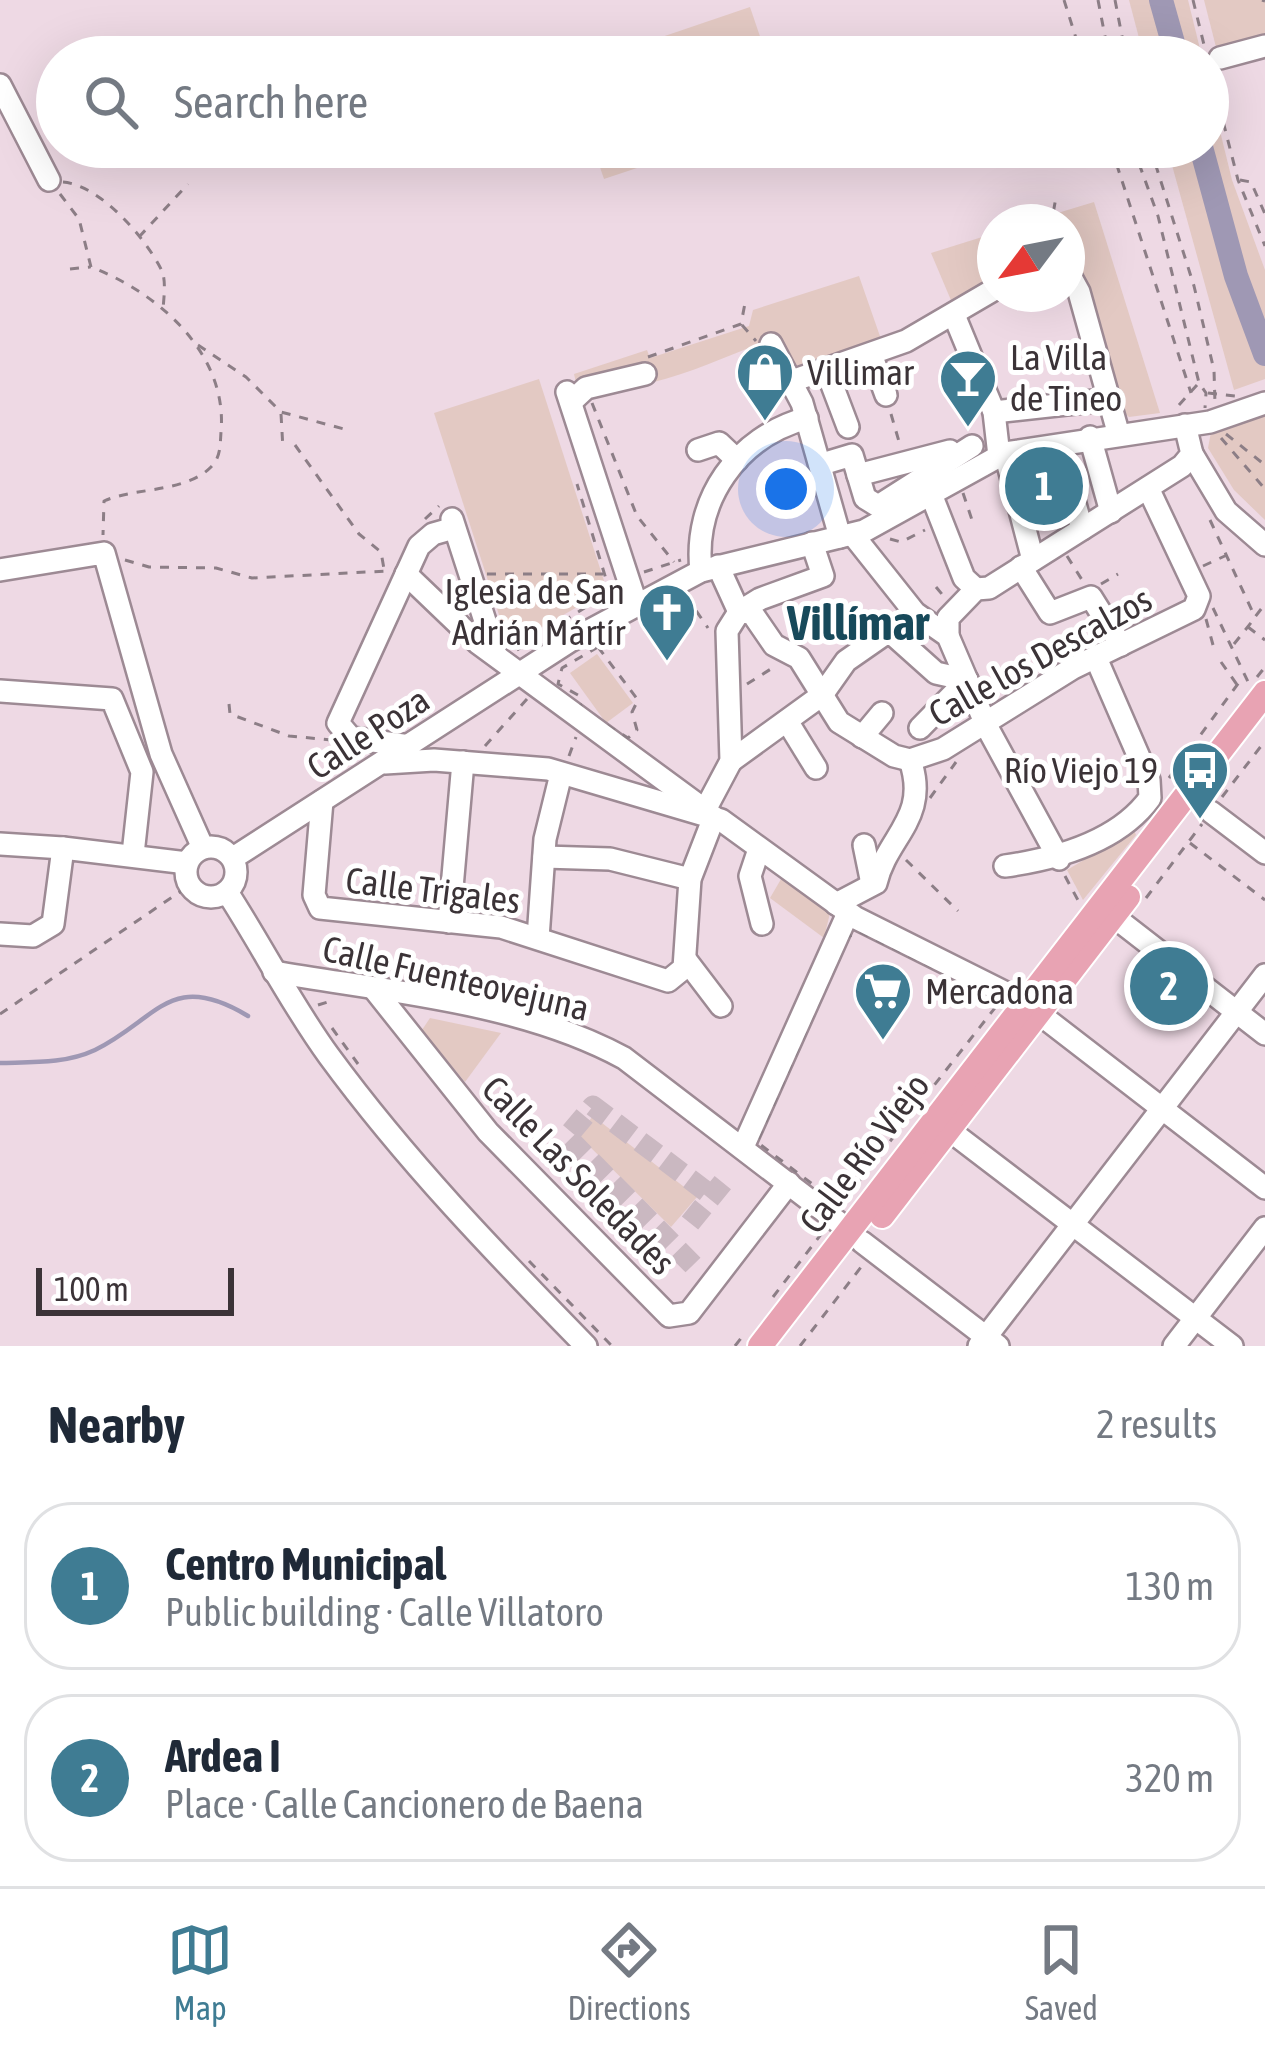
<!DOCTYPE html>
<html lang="en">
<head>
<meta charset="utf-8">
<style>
  :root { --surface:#fff; --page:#f6f6f7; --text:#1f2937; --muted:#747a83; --line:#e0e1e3; --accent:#3f7c93 }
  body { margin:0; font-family:"Asap Condensed",sans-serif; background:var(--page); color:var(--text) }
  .compass { position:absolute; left:977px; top:204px; width:108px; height:108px; border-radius:50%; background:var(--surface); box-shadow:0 12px 48px #0002; rotate:238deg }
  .scale { position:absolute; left:36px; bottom:30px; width:198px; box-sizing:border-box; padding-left:12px; border:6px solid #3b3337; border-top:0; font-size:33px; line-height:42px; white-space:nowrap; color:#3b3337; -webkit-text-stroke:9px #fff; paint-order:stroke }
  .you { position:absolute; left:786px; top:489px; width:42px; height:42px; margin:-30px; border:9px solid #fff; border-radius:50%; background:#1a73e8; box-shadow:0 0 0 18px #1a73e833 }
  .badge { display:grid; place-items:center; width:78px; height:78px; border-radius:50%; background:var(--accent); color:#fff; font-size:39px; font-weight:700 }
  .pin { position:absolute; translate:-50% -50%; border:6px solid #fff; box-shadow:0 3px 12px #0006 }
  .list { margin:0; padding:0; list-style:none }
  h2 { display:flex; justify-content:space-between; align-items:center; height:156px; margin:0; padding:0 48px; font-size:51px }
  h2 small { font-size:39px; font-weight:400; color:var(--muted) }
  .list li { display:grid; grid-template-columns:78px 1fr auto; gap:36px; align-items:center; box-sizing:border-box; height:168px; margin:0 24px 24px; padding:0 24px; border:3px solid var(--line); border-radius:48px }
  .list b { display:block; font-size:45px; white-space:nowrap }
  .list p { margin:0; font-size:39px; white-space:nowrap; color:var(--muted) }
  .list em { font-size:39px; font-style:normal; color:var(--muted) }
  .icon { flex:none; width:66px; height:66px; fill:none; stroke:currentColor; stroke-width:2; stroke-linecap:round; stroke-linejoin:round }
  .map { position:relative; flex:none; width:1265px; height:1346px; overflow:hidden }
  .search { position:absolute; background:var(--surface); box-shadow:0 12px 48px #0002; left:36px; right:36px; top:36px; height:132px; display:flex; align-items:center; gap:30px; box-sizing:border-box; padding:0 42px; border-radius:66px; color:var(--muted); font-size:45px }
  .sheet { height:540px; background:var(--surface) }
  nav { display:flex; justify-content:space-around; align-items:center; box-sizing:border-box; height:168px; border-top:3px solid var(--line); background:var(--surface); font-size:33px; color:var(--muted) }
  nav a { display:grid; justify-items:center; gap:6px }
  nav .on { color:var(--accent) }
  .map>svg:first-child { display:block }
  .green { fill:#e3c9c3 }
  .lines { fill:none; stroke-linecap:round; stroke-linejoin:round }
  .stream { stroke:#9f98b4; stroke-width:4.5 }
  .river { stroke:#9f98b4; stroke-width:24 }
  .minor-tunnel { stroke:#cab8c1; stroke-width:21; stroke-dasharray:21 10; stroke-linecap:butt }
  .minor-casing { stroke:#9d8a94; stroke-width:26 }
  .major-casing { stroke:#fff; stroke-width:28 }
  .path { stroke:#8c7e86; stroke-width:3; stroke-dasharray:9 9; stroke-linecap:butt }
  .minor { stroke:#fff; stroke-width:21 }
  .major { stroke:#e8a3b3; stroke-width:24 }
  .labels { text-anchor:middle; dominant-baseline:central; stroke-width:10; stroke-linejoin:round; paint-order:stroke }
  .poi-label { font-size:36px; fill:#3b3337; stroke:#fff; text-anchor:start }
  .street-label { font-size:36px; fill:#3b3337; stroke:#fff }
  .district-label { font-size:48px; font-weight:bold; fill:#17495a; stroke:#fff }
</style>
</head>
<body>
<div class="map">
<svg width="1265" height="1346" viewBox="0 0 1265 1346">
  <rect width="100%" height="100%" fill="#eed9e4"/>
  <g class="green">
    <path d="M1129,0H1188L1202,57H1144Z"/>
    <path d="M1204,0H1265V37L1217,51Z"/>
    <path d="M750,7L767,57H603Z"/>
    <path d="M1208,82L1232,180L1265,270V379L1234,390L1167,147H1208Z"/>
    <path d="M593,147H700L604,179Z"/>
    <path d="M1094,202L1160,413L1129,417L1121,410L1067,261V222H1028Z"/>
    <path d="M995,233V282L953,305L931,253Z"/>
    <path d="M859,276L882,342L802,369L766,341C725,357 692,373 650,383L642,368L577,387L574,374L647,350L650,358L749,326L753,310Z"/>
    <path d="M539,379L607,590L509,646L434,413Z"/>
    <path d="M1265,413V520L1234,490L1208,448L1211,432Z"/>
    <path d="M597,654L633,703L606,723L570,673Z"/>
    <path d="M1134,830L1136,835L1083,900L1067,870Z"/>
    <path d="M784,874L831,909L824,938L770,898Z"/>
    <path d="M430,1018L501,1033L465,1082L422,1030Z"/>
    <path d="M593,1116L697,1197L671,1227L578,1135Z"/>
  </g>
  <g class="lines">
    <path class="stream" d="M0,1063C32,1062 65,1064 95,1050C158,1019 170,969 248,1016"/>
    <g class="river">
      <path d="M1161,0L1177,57"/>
      <path d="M1201,147L1236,276L1265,354"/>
    </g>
    <g class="minor-tunnel">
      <path d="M690,1223L729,1175"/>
      <path d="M693,1265L567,1137L593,1106L712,1196"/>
    </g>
    <defs>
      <g id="minor">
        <path d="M1220,58L1265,46"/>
        <path d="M0,85L49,180"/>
        <path d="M1067,270L1079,292L1118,432"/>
        <path d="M954,315L994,412L999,456"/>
        <path d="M771,344L802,403L840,537"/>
        <path d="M871,354L886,395"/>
        <path d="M826,369L848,427"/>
        <path d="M792,381L906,341L995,289"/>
        <path d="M567,392L636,603"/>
        <path d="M571,402L586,388L645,374"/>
        <path d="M994,412L1112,399"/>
        <path d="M1090,437L1111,512"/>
        <path d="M698,450L719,443L737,460"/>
        <path d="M1060,450L1082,529"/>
        <path d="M1005,453L1033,560"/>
        <path d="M1192,454L1226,511L1265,545"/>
        <path d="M822,464L852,455L865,498L878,506L972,446"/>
        <path d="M858,475L950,451"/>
        <path d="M931,494L964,578L976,589"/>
        <path d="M452,519L496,655"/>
        <path d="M853,535L915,613L948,636L987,727L1059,859"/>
        <path d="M718,566L739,612L752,613L774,645L799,658L839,722L894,756L910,760L943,749L1073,668L1194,609L1199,596L1148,488"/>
        <path d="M1021,567L1050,613L1091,597L1121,645"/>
        <path d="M0,570L104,553L161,754L203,848"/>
        <path d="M701,571C693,500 737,437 807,418"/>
        <path d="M406,574L478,643L709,813"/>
        <path d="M889,631L936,673L967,680"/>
        <path d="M948,636V618L976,589L989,588L1182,466L1192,454L1185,425"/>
        <path d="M0,691L112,699L142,772L133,854"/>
        <path d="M787,721L816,768"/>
        <path d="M920,728L967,680"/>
        <path d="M862,737L882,713"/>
        <path d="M410,746L351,738L338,723L419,546L433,534L454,528"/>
        <path d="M731,761L822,695L846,661L915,613"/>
        <path d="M385,763L434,760L548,769L721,820L856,918L1024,1002L1265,1188"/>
        <path d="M322,801L314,895L320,908L501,927L668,981L684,968L690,879L714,817"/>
        <path d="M705,810L731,761L727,631L739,612L760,599L823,576L812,543"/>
        <path d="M1211,812L1265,853"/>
        <path d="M0,844L63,848"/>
        <path d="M864,845L872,884"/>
        <circle cx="211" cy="872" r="25"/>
        <path d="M759,849L750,876L762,924"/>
        <path d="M544,857L610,859L690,879"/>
        <path d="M233,858L570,641L701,571L864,531L1005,453L1210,422L1265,403"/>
        <path d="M1005,866C1055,859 1118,842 1150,798L1149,780L1096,658"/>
        <path d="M227,892C262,946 291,1004 329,1056C406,1161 495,1253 586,1346"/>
        <path d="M836,904L876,883C887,836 930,818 910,760"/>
        <path d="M1113,916L1265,1034"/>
        <path d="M449,922L463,762"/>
        <path d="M0,934L33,936L53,924L63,848L187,863"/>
        <path d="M538,938L545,839L561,774"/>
        <path d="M686,960L721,1006"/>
        <path d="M274,972C389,992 521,1002 624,1058L850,1231"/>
        <path d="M374,989L488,1132L669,1316L689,1313L789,1183"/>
        <path d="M949,1130L1232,1346"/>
        <path d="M743,1147L848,913"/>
        <path d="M862,1242L998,1346"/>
        <path d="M979,1346L1265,975"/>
        <path d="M1174,1346L1265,1228"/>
      </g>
      <g id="major">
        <path d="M882,1216L1128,897"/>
        <path d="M760,1346L1265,693"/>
      </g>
    </defs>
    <use href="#minor" class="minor-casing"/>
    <use href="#major" class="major-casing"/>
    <g class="path">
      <path d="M1064,0L1082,57"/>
      <path d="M1098,0L1109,57"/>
      <path d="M1115,0L1126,57"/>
      <path d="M1193,0L1205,49"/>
      <path d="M1262,0L1265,1"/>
      <path d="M1210,70L1238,180L1265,246"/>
      <path d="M1111,147L1191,393"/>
      <path d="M1133,147L1158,216L1199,383L1206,393L1205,408"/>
      <path d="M1150,147L1194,286L1214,370L1215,404"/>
      <path d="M1240,180L1251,182L1265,214"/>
      <path d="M63,182C100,185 146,238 162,271C166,281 164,297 163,309"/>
      <path d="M60,194L79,219L91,267C159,293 228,354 221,432C220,445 221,457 211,467C185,493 136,487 104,501L103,535"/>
      <path d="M1040,222L1053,214L1056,197"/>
      <path d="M139,237L188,184"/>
      <path d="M70,269L90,267"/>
      <path d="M742,325L756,341"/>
      <path d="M198,345L246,377L281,412L344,429"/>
      <path d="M648,357L741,324L746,298"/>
      <path d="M1208,393L1235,396"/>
      <path d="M592,403L637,516L674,562"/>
      <path d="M1179,405L1197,385"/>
      <path d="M281,414L283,449"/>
      <path d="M891,414L900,445"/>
      <path d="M1226,434L1265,465"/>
      <path d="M1221,438L1265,489"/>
      <path d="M295,445L359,534L381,552L384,569"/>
      <path d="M1025,471L1045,465"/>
      <path d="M963,493L972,520"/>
      <path d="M425,519L439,506"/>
      <path d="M1210,520L1255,617L1265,604"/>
      <path d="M890,539L901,542L925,530"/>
      <path d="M1067,556L1084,583"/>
      <path d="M125,560L149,567L216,568L252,578L387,571"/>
      <path d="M1203,566L1227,555"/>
      <path d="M644,572L681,560"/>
      <path d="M487,574H603"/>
      <path d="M1101,584L1118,574"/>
      <path d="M936,587L946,599"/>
      <path d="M686,596L708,628"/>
      <path d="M1213,608L1250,686"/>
      <path d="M1206,619L1213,645"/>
      <path d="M1248,627L1265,640"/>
      <path d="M1234,644L1254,619"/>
      <path d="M598,647L638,700L632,712L637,730L628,738L582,710L578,695L558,684L562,668Z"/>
      <path d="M517,650L610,592L577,484"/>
      <path d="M1221,662L1238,686"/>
      <path d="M1257,677L1265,667"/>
      <path d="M747,684L774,667"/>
      <path d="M229,704L230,714L289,736L331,740"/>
      <path d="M485,746L527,699"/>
      <path d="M569,756L576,737"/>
      <path d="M1169,778L1240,681"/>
      <path d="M1222,797L1265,741"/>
      <path d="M930,798L956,762"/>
      <path d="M1190,843L1265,900"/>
      <path d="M906,860L958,911"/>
      <path d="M1065,876L1080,904"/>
      <path d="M1146,898L1202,824"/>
      <path d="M860,932L998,999V1004L840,1205L757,1142L847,937Z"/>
      <path d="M318,1005L334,1000"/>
      <path d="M0,1014L190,885"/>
      <path d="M332,1028L358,1064"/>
      <path d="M529,1261L612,1346"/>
      <path d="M773,1297L822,1233"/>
      <path d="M735,1346L745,1333"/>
      <path d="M800,1346L865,1262"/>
    </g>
    <use href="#minor" class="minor"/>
    <use href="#major" class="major"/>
  </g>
  <defs>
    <symbol id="shop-pin" viewBox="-11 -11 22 30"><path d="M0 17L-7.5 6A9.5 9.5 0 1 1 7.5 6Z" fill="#3f7c93" stroke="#fff"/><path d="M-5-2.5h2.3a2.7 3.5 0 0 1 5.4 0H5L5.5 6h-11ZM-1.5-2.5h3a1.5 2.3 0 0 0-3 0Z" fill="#fff"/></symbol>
    <symbol id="bar-pin" viewBox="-11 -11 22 30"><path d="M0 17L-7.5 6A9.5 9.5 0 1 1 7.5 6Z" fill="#3f7c93" stroke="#fff"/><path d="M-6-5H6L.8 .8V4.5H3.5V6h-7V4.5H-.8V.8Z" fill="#fff"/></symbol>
    <symbol id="church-pin" viewBox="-11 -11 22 30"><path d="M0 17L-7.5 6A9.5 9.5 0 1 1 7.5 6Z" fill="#3f7c93" stroke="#fff"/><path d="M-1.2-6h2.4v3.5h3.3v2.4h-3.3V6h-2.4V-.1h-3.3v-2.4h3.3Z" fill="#fff"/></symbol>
    <symbol id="bus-pin" viewBox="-11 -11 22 30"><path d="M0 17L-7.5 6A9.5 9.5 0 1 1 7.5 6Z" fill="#3f7c93" stroke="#fff"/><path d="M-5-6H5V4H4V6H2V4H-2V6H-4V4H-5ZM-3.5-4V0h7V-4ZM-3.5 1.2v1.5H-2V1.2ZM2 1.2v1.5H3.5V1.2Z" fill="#fff"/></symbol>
    <symbol id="supermarket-pin" viewBox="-11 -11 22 30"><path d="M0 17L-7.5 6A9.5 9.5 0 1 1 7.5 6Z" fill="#3f7c93" stroke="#fff"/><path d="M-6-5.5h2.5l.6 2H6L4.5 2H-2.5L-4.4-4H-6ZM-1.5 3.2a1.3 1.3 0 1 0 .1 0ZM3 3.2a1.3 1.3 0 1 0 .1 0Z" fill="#fff"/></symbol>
  </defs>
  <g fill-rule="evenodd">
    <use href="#shop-pin" x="732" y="339" width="66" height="90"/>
    <use href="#bar-pin" x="935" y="345" width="66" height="90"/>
    <use href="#church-pin" x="634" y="579" width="66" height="90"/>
    <use href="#bus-pin" x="1167" y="737" width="66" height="90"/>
    <use href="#supermarket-pin" x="850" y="958" width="66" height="90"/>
  </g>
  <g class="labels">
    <g class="poi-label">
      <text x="1010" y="357">La Villa<tspan x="1010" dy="41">de Tineo</tspan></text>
      <text x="807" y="372">Villimar</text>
      <text x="625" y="591" text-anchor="end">Iglesia de San<tspan x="625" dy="41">Adrián Mártír</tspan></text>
      <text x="1158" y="770" text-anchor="end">Río Viejo 19</text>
      <text x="925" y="991">Mercadona</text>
    </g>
    <g class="street-label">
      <text transform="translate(1040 656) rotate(-29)">Calle los Descalzos</text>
      <text transform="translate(368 733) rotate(-33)">Calle Poza</text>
      <text transform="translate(433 890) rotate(7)">Calle Trigales</text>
      <text transform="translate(456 978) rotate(13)">Calle Fuenteovejuna</text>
      <text transform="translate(864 1153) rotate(-53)">Calle Río Viejo</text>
      <text transform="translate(579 1175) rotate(46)">Calle Las Soledades</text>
    </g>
    <g class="district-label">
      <text x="858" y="622">Villímar</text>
    </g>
  </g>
</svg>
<svg class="compass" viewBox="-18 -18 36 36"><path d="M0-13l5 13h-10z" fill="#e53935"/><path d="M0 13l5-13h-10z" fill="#747a83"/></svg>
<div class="scale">100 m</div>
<div class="you"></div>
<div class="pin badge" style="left:1044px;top:486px">1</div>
<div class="pin badge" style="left:1169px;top:986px">2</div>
<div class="search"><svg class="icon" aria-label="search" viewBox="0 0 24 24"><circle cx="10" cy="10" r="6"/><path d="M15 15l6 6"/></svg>Search here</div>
</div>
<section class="sheet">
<h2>Nearby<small>2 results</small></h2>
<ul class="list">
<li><span class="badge">1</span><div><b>Centro Municipal</b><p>Public building · Calle Villatoro</p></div><em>130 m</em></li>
<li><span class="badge">2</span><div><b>Ardea I</b><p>Place · Calle Cancionero de Baena</p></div><em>320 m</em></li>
</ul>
</section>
<nav>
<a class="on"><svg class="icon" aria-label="map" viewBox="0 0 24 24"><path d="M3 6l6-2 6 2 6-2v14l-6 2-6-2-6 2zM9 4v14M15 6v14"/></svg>Map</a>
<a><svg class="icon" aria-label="directions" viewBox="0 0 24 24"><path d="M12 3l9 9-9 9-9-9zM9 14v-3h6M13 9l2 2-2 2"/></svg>Directions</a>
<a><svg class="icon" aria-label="saved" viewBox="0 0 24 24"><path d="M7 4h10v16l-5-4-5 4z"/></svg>Saved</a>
</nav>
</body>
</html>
